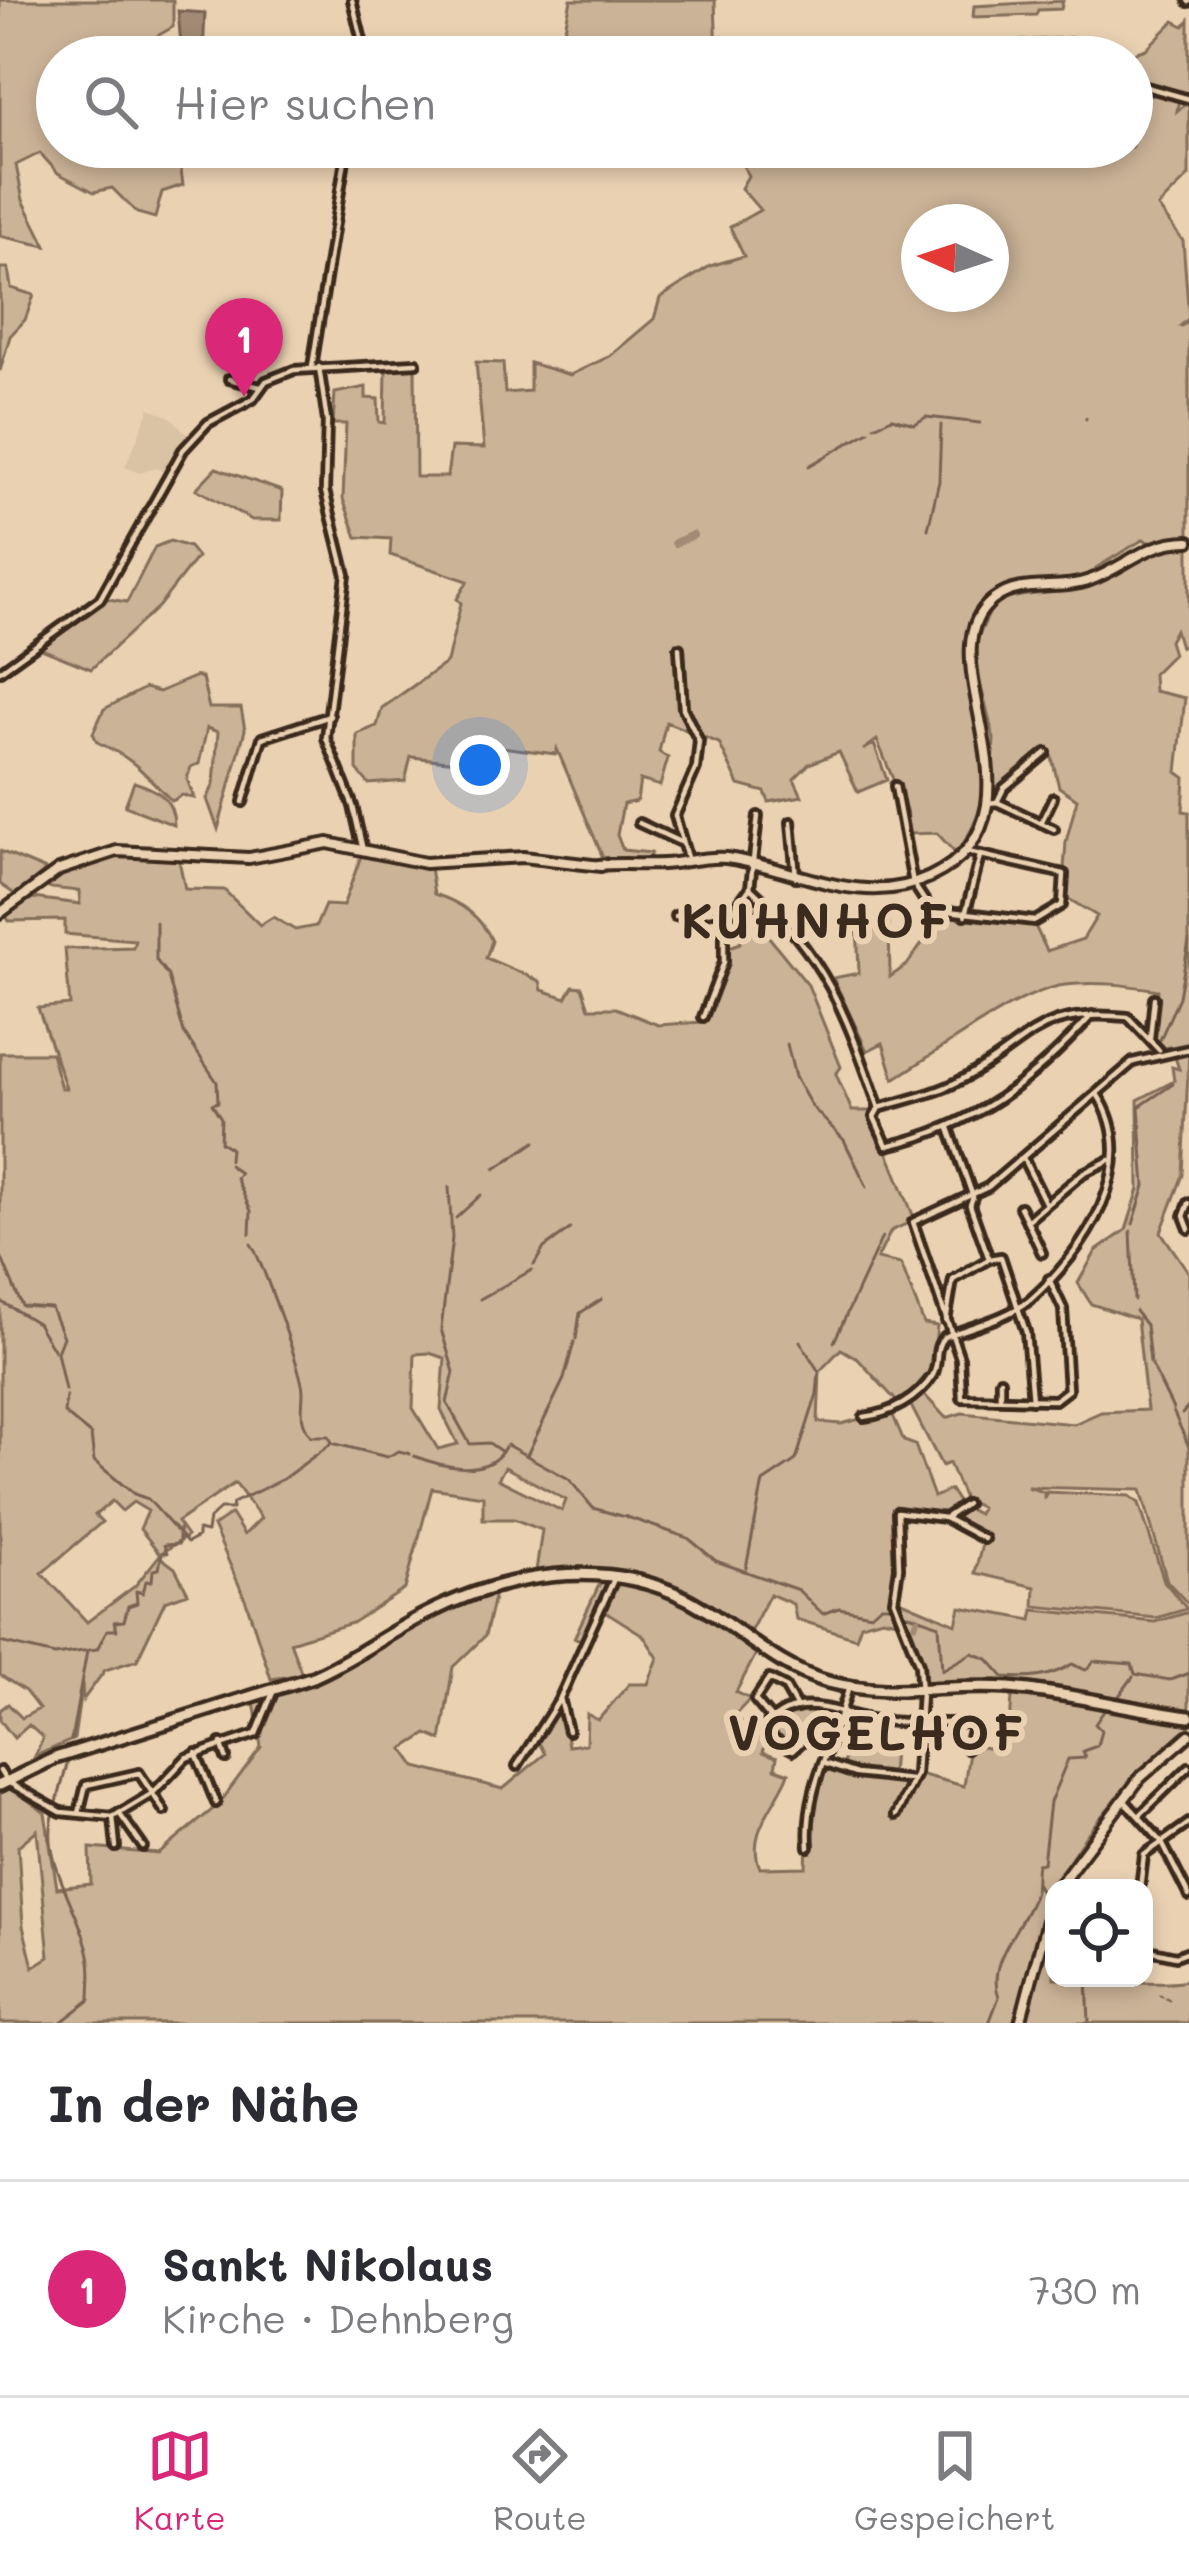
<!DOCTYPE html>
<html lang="de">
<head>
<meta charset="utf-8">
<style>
  :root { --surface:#fff; --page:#f7f7f7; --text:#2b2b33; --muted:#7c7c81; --line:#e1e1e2; --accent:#db2777 }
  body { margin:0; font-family:Mali,sans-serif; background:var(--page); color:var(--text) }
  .controls { position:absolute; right:36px; bottom:36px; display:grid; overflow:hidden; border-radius:24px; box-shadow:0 6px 18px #0003 }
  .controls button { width:108px; height:108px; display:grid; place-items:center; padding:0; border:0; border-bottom:3px solid var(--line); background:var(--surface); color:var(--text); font:60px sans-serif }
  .compass { position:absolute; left:901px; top:204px; width:108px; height:108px; border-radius:50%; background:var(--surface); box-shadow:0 6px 18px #0003; rotate:273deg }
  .you { position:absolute; left:480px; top:765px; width:42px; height:42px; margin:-30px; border:9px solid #fff; border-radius:50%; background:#1a73e8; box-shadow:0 0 0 18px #1a73e833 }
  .badge { display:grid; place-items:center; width:78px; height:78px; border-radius:50%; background:var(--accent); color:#fff; font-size:39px; font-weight:700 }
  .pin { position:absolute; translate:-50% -99px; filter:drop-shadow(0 3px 6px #0008) }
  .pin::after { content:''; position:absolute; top:63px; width:42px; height:36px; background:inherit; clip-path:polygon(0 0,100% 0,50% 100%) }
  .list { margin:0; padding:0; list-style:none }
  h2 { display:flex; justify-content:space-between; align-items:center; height:156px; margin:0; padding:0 48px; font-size:51px }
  h2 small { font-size:39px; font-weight:400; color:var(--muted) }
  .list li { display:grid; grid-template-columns:78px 1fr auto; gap:36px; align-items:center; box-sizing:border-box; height:216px; padding:0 48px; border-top:3px solid var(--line) }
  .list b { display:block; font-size:45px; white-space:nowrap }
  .list p { margin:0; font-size:39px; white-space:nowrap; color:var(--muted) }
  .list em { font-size:39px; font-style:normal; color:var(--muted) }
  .icon { flex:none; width:66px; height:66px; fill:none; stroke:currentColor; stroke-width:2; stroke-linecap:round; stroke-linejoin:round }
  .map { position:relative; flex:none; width:1189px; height:2023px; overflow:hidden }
  .search { position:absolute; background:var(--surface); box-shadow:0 6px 18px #0003; left:36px; right:36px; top:36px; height:132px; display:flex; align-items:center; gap:30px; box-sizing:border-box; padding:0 42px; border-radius:66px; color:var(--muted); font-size:45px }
  .sheet { height:372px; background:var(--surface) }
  nav { display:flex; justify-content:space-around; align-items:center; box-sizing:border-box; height:168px; border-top:3px solid var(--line); background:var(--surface); font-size:33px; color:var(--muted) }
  nav a { display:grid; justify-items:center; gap:6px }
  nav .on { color:var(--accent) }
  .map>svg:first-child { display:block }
  .built { fill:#dac2a4 }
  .green { fill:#cbb397; stroke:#836e5a; stroke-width:3; fill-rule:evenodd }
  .water { fill:#a18b74; stroke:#786452; stroke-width:3 }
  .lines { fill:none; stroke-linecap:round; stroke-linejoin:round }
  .stream { stroke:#786452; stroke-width:3 }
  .canal { stroke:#a18b74; stroke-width:6 }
  .river { stroke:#a18b74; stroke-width:8 }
  .minor-casing { stroke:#3b2a1e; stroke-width:14 }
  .tertiary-casing { stroke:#3b2a1e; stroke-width:16 }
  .secondary-casing { stroke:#3b2a1e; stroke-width:18 }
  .minor { stroke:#ead1b2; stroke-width:4.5 }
  .tertiary { stroke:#ead1b2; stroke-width:8 }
  .secondary { stroke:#ead1b2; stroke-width:9 }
  .labels { text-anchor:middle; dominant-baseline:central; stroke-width:12; stroke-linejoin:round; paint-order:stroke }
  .district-label { font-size:48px; font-weight:bold; letter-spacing:3px; fill:#3b2a1e; stroke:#ead1b2 }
</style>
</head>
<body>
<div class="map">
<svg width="1189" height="2023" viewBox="0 0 1189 2023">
  <rect width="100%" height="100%" fill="#ead1b2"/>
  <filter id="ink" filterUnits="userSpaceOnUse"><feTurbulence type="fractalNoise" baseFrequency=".00833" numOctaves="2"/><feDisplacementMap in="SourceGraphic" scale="24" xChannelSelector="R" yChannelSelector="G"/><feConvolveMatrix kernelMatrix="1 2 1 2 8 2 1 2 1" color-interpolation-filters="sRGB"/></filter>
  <g filter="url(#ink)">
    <path class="built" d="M150,408L172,418L190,438L169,475L156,468L140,473L125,467Z"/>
    <g class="green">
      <path d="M0,0H173V27L131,51L134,57H57V147H178L183,185L162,192L155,218L137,213L112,188L94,192L58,173L40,153L16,165L23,200L46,246L0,236Z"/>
      <path d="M571,0H715L717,57L569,55L563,37Z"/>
      <path d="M1063,1L1061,9L1038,10L1036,15L973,17L974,6Z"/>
      <path d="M1189,20V97L1168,94L1179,99L1177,111L1189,100V176L1158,207L1183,241L1189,318L1179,327L1189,322V644L1180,647L1175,630L1169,641L1173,654L1153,674L1154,691L1185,698L1177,772L1185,778L1183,811L1189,812V1044L1163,1048L1152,1036L1158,990C1127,985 1096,981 1065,985C1015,992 939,1052 894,1079L883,1043L867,1051L833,978L859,973L857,921L889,922L890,977L907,965L943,914L1033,922L1047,951L1083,939L1097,916L1062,895L1066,842L1077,799L1059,787L1052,758L1044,756L1003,787L998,798L991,797L994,739L972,650L993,605C1024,589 1055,597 1087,586C1113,578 1131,558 1156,549L1144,539L1096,568L1098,574C1069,583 1034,577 1007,589C936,620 976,682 985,740C991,780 981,822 956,854L937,833L909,834L906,811L877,740L863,750L874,744L887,780L858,792L839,752L809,764L794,779L802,796L769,802L765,792L739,785L719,743L666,722L659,752L668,758L660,786L640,780L637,801L623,804L617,835L623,850L651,853L646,862L604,860L557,749L556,754L486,745L494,766L411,757L405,781L369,784L357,770V734L377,726L382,708L447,662L461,603L457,599L468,581L390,555L391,539L357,537L343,499L346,424H333L335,393L366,387V398L378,399L379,422L385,423L386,369L415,365L416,477H447L451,447L484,448L476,362L503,363L505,393L530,391V363L570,375L610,356L654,319L660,298L710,266L744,256L730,227L760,210L741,188L748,176L743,165L725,162L721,153L726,147H1132V57H1123L1146,49L1174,21L1184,26ZM919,222H991V294H919Z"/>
      <path d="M0,268H8L11,288L34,295L25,320L10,336L0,371Z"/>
      <path d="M216,468L282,491L281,520H252L196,489Z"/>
      <path d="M170,541L189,547L197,557L159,606L91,669L39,648L103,598L127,602L155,547Z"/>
      <path d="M196,676L202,678L209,708H241L245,730L218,829L207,799L214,784L218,732L207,728L199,764L191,767L187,779L194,798L182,795L172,801C142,772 138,761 97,742L93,733L104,709L145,688L159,692Z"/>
      <path d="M134,782C157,789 174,799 174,825L125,806Z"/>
      <path d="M0,851L46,870L16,895L0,884Z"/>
      <path d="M362,853L430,867L434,894C461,902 481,916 492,941L486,958L540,981L542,990L566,998L573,986L582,987L589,1008H616L658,1025L703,1022L722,982L729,947L740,943L743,932L729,920L735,912L737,924L751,931L750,893L762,903L751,915L808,985L841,1067L836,1074L852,1111H871L915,1220L891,1231L877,1259L901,1264L924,1324L937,1326L933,1367L900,1405L858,1359L841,1349L820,1371L818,1422L841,1424L891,1411L904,1441L915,1445L934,1497L950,1490L960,1505L978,1514L981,1508L964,1499L949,1463L942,1466L909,1402L920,1390L946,1418L962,1413L1074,1424L1101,1412L1147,1410L1137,1319L1091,1304L1078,1283L1096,1251L1126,1230L1139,1189L1138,1100L1174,1081L1172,1067L1179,1069L1174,1054L1189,1052L1183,1175L1161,1232L1189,1273V1605L1167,1581L1141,1490L1027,1487L1044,1492V1499L1047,1492L1130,1496L1139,1503L1164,1581L1187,1609L1156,1618L1034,1606L1035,1587L975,1573L984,1536L947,1517L896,1506L892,1599L902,1622L882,1618L861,1624L856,1638L796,1619L793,1604L770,1594L748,1636C728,1622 707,1601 686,1590C646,1569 580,1563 536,1571L542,1530L514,1519H483V1496L432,1488L405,1589L352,1623L290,1642L302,1674L271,1679L246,1601L213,1526L231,1514L244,1535L261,1518L235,1483L177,1522L187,1536L160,1554L140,1529L148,1511L133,1502L122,1511L112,1501L95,1515L102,1522L42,1573L87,1622L135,1586L159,1556L175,1568L188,1593L165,1601L137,1660L105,1670L83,1700L82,1683L74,1739L35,1756L43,1738L29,1725L14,1738L0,1720V1710L8,1704L22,1718L39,1709L25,1691L0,1675V1053H51L61,1088H66L38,1008L70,1005L65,949L133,947L135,940L65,934V920L9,921L5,914L33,898L80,904L79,891L41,887C87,848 143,855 199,858L179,860L185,889L224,890L260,925L273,917L295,930L316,926L325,905L343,906ZM429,1353L445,1358L441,1410L458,1444L438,1449L413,1408L415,1354ZM505,1467L566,1500L562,1511L498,1479Z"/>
      <path d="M542,1576L602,1579L611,1582L584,1640L574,1638L601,1581L546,1579L495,1593L485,1636L453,1667L441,1740L427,1734L403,1749L416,1767L503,1789L545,1754L538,1741L560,1701L568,1746L586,1744L587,1714L598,1720L629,1684H648L658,1658L643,1635L602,1609L615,1582C673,1592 710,1618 757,1652L736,1692L750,1699L734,1716L766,1743L763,1752L777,1757L775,1768L789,1773C778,1803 745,1832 760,1868L806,1867L809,1801L821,1764L857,1778L908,1782L897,1817L919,1774L964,1786L970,1745L993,1749L995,1725H1010L1013,1683L925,1687L895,1598L956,1624L960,1607L1032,1620L1034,1610L1155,1622L1189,1612V1733C1133,1775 1073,1838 1047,1905C1033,1942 1028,1985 1017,2023H0V1789L7,1784L45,1813L57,1888L91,1884L90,1848L159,1854L218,1805L261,1747L254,1701L353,1662L441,1609ZM37,1830L49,1957L33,1967L23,1926L18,1846Z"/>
      <path d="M811,1706L829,1708L823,1723L836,1729L831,1739L808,1734L793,1747L764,1735L782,1716Z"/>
      <path d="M843,1714L856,1716L853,1744L893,1748L891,1777L841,1768L851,1744L836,1740Z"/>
      <path d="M1054,1912V1978C1084,1978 1169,1987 1189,1979V2023H1026Z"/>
    </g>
    <path class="water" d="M178,11L205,13L203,57H182Z"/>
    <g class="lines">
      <g class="stream">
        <path d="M1086,419V418"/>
        <path d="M874,426L892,418L915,424L926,417L980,423"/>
        <path d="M809,466L869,431"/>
        <path d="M928,529L939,481L941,425"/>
        <path d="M156,922V960L168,976L184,1033L217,1082L218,1102L212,1104L221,1118L220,1142L230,1148L229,1160"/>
        <path d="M787,1044L795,1077L812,1107"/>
        <path d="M1164,1047L1159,1042L1179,997L1189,941"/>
        <path d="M814,1109L844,1140L867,1187"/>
        <path d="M229,1165L240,1173L236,1178L251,1211L250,1234"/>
        <path d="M495,1169L535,1142"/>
        <path d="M449,1187L452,1238L441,1329L454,1372L447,1403L470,1444L489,1443L502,1452"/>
        <path d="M456,1218L481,1195"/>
        <path d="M1133,1224L1145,1186L1139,1107L1173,1084"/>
        <path d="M1131,1231L1134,1300"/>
        <path d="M251,1244C261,1258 303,1375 303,1391C303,1409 298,1419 311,1436H329L332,1443"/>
        <path d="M0,1254L22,1306L51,1308L63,1337L57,1352L65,1390"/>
        <path d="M534,1265L544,1248L570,1229"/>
        <path d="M480,1299L532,1270"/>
        <path d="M0,1301L37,1323L54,1351"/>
        <path d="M1135,1311L1146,1325L1150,1362L1173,1409"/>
        <path d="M576,1339L580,1313L602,1299"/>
        <path d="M834,1342L882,1237"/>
        <path d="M66,1396L64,1413L91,1435L94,1461L134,1494L148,1499L187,1543L198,1537V1530L207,1532L209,1519L220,1509H232L233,1503L283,1479L332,1443L387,1457L399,1451L410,1454"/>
        <path d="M1173,1411L1189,1447"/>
        <path d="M1182,1414L1189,1406"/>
        <path d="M507,1445L569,1479L593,1508L621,1516"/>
        <path d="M527,1455L564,1379L574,1342"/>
        <path d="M414,1456C440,1466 488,1480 505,1447"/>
        <path d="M624,1516L688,1538L716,1561L798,1590L823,1614L839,1608L871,1614L881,1605H891L897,1616L909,1614L939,1625L942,1670L972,1653L988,1659L1004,1677C1030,1679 1050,1678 1072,1664L1086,1670L1094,1661L1132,1664L1135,1674L1170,1680L1189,1673"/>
        <path d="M746,1568L763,1482L796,1460L817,1394L819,1372L800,1341"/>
        <path d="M0,1642L55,1655L97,1649L107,1630H117L114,1622L124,1621L128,1606L137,1603L136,1591L143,1593L146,1581H152L153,1570L159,1569L162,1553H167L164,1545L179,1544V1529"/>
        <path d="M1116,1700L1133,1677"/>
        <path d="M71,1740L87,1651"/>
        <path d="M56,1806L69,1757"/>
        <path d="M54,1813C38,1860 84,1914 90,1961C92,1973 90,1987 90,2000L60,2023"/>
        <path d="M1036,1883L1043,1895"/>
        <path d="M1087,1978L1089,2023"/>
        <path d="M1160,1995L1162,1996"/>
        <path d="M1166,1998L1169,2000"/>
        <path d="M989,2023L999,1997C985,1960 1024,1927 1034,1894C1037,1885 1035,1874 1037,1864L1043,1863L1050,1802L1068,1759L1085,1758L1083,1751L1097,1746L1101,1730L1095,1724L1106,1708"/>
      </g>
      <path class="canal" d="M915,1625L917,1619"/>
      <path class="river" d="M675,543L693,535"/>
      <defs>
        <g id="minor">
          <path d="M352,0L366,57"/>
          <path d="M1188,0L1189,2"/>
          <path d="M760,57H787"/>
          <path d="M860,57L1078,43L1083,57"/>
          <path d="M1132,83L1189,99"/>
          <path d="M312,367L347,147"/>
          <path d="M319,367L327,421L325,491L346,575L326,738L353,806L362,846"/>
          <path d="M229,379L260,387"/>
          <path d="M679,648L683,708L699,741L696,768L675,816L688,861"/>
          <path d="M0,671L100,599L183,450L208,423L253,399L266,381L294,370L416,363"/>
          <path d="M895,786L913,883L930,909L1035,921L1062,905L1064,874L968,852"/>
          <path d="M243,802L262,738L330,716"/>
          <path d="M997,802L1004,788L1046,753"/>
          <path d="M988,803L997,802L1054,829"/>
          <path d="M791,822L796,877"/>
          <path d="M639,823L680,842"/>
          <path d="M1041,823L1053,798"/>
          <path d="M750,888C826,956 846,1014 879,1108L874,1117L887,1146C975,1126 1032,1082 1092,1015"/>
          <path d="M965,915L980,856"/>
          <path d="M675,916L719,910L731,914"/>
          <path d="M703,1017L724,962V923L750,888L758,816"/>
          <path d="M1150,1038L1154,998"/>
          <path d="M879,1108C905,1100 935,1094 959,1081C1032,1043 1033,1007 1128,1017L1159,1050"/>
          <path d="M949,1128L973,1197L970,1205"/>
          <path d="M1023,1158L1046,1204"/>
          <path d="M1189,1203L1184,1216L1189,1229"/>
          <path d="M970,1205L988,1256"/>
          <path d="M1020,1207L1027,1221"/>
          <path d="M1042,1253L1027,1221L1083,1173L1110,1160"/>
          <path d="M989,1259L1001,1257L1026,1332L1032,1400"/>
          <path d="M1049,1279L1063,1309L1068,1390L1055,1400L962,1398L960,1358L913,1222L988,1187L1133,1062L1189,1049"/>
          <path d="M946,1321L953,1280L989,1259"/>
          <path d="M1000,1398V1380"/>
          <path d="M864,1417C890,1414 918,1399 933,1375C940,1362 933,1349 944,1337C970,1327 1008,1318 1030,1300C1084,1253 1144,1165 1097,1094"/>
          <path d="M945,1518L966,1504"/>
          <path d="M772,1720L755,1700L769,1679L785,1687L797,1708"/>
          <path d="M568,1731L560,1698L614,1579"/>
          <path d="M221,1743L226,1758"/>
          <path d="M831,1744L808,1736L793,1750L761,1732C796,1687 833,1714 876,1720C908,1724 942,1723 974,1723L967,1749"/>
          <path d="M196,1753L216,1803"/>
          <path d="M823,1763L856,1774L911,1780"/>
          <path d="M517,1766L559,1700"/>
          <path d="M0,1771L6,1781L61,1812L113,1817L153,1793L186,1758L256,1734L274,1690"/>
          <path d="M1123,1799L1161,1841L1189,1896"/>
          <path d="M79,1813L86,1785L139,1773L164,1811"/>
          <path d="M119,1813L143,1847"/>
          <path d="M896,1815L916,1774L921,1693L919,1664L894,1600L899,1568L897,1512L945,1518L984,1539"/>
          <path d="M1140,1815L1189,1767"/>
          <path d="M113,1817L116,1847"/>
          <path d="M809,1847C804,1786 835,1743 849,1686"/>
          <path d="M1140,1888L1144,1855L1189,1823"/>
          <path d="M1144,1949L1176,1956L1189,1951"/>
        </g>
        <g id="tertiary">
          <path d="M599,865C620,863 641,865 663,864C684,863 705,856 726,858C795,867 861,910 930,877C1061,815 920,655 993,600C1022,578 1058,592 1090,580C1126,567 1147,541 1189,541"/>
          <path d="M0,913L59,870L117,851L249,858L328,843L425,863L523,857L601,866"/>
          <path d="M1057,1888L1140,1778L1189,1735"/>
          <path d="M1020,2023L1054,1894"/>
        </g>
        <path id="secondary" d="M0,1785L55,1758L313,1677C353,1660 386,1634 424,1615C504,1574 604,1556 687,1599C736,1624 773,1667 828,1682C894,1699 945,1683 1009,1688C1070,1693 1129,1709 1189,1717"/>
      </defs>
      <use href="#minor" class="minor-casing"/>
      <use href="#tertiary" class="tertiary-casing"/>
      <use href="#secondary" class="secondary-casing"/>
      <use href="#minor" class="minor"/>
      <use href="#tertiary" class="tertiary"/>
      <use href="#secondary" class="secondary"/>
    </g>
  </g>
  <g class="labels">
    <g class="district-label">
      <text x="816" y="919">KUHNHOF</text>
      <text x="877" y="1731">VOGELHOF</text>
    </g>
  </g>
</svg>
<div class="controls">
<button><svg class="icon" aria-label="locate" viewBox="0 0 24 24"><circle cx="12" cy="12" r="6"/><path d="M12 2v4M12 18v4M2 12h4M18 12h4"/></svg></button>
</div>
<svg class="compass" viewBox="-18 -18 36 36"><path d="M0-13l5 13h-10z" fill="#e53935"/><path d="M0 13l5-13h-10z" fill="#7c7c81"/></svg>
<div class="you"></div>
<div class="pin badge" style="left:244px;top:397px">1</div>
<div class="search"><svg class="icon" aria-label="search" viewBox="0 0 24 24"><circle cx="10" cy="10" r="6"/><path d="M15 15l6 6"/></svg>Hier suchen</div>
</div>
<section class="sheet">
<h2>In der Nähe<small></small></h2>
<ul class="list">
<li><span class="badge">1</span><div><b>Sankt Nikolaus</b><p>Kirche · Dehnberg</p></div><em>730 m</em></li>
</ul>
</section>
<nav>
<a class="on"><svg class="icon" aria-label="map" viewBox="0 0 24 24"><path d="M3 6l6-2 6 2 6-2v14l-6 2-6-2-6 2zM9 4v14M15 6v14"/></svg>Karte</a>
<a><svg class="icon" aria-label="directions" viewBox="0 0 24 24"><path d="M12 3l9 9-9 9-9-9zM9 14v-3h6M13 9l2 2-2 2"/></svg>Route</a>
<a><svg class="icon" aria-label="saved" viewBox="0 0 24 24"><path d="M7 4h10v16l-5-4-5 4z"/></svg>Gespeichert</a>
</nav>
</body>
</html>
